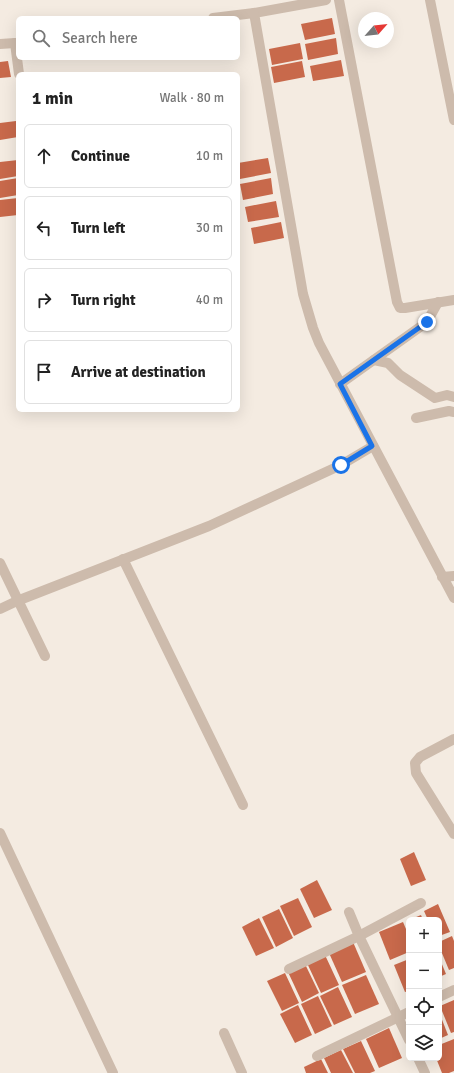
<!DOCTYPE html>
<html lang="en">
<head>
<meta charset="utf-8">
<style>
  :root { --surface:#fff; --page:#f6f6f6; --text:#222; --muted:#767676; --line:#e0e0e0 }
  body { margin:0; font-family:Signika,sans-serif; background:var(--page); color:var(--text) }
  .controls { position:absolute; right:12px; bottom:12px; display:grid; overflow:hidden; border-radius:6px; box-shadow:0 4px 16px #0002 }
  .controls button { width:36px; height:36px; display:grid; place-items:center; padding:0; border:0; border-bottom:1px solid var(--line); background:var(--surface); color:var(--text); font:20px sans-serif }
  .compass { position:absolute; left:358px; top:12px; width:36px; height:36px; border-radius:50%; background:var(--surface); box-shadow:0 4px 16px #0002; rotate:63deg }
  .stop { position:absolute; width:12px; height:12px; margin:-9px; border:3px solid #1a73e8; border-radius:50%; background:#fff }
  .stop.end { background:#1a73e8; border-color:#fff; box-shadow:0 1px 4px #0008 }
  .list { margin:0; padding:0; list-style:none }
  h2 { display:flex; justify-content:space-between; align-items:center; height:52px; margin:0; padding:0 16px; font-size:17px }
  h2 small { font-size:13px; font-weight:400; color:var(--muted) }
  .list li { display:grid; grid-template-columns:26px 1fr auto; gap:12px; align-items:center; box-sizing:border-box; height:64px; margin:0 8px 8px; padding:0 8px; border:1px solid var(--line); border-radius:6px }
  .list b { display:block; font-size:15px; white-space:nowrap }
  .list em { font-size:13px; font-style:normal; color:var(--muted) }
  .icon { flex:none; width:22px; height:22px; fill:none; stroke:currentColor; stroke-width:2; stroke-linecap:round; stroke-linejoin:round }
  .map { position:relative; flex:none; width:454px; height:1073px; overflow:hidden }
  .search { position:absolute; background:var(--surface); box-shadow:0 4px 16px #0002; left:16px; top:16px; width:224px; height:44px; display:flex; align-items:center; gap:10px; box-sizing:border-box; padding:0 14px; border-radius:6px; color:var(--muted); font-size:15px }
  .panel { position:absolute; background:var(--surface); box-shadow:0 4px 16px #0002; left:16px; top:72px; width:224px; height:340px; border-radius:6px }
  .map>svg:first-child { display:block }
  .building { fill:#c8694b }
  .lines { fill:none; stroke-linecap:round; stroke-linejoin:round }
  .street { stroke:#cdbbac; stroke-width:10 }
  .route { stroke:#1a73e8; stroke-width:5 }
</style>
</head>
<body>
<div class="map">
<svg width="454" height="1073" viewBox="0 0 454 1073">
  <rect width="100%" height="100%" fill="#f4ebe1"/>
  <g class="building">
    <path d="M332,18L335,34L305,40L301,24Z"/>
    <path d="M336,38L338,54L308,60L305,44Z"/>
    <path d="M300,43L303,59L272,65L269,49Z"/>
    <path d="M341,60L344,76L313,81L310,66Z"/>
    <path d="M8,61L11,77L0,78V62Z"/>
    <path d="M302,61L305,77L274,83L271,67Z"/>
    <path d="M16,121L18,137L0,140V123Z"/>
    <path d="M268,158L271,173L240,179L238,163Z"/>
    <path d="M18,160V176L0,179V162Z"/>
    <path d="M18,178V195L0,198V181Z"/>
    <path d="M271,178L273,194L243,200L240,184Z"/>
    <path d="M18,198V215L0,217V200Z"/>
    <path d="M276,201L279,217L248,222L245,207Z"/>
    <path d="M281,222L284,238L254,244L251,228Z"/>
    <path d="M414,852L426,880L411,886L400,859Z"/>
    <path d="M317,880L332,910L314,918L300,889Z"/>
    <path d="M298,898L312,927L294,936L280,906Z"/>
    <path d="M438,904L450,932L439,936V920H428L424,911Z"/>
    <path d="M279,909L293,938L276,947L262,917Z"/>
    <path d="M421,915L423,920H409Z"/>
    <path d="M259,918L274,948L256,956L242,927Z"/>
    <path d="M403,922L409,936V952L390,960L379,932Z"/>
    <path d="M452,936L454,941V968L449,970L439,946V942Z"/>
    <path d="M353,942L366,972L342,982L329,953Z"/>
    <path d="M325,955L339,985L321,993L307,963Z"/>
    <path d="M439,957L446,974L439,977Z"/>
    <path d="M409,959V991L405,992L394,965Z"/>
    <path d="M305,964L319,993L302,1002L288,972Z"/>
    <path d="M285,973L299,1003L282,1011L267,981Z"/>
    <path d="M366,975L379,1004L355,1014L342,985Z"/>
    <path d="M338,987L352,1017L334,1025L320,996Z"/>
    <path d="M318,996L332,1026L315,1034L301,1004Z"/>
    <path d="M454,1000V1032L451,1033L440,1006Z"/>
    <path d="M298,1005L312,1035L295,1043L280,1014Z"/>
    <path d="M439,1012L448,1035L439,1039Z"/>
    <path d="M389,1028L402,1058L379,1068L366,1039Z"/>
    <path d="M454,1039V1071L449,1073H442L436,1058H439V1045Z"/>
    <path d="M361,1041L375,1071L370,1073H355L343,1049Z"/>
    <path d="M341,1050L353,1073H331L324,1058Z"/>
    <path d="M321,1059L328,1073H306L304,1067Z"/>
  </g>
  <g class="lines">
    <g class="street">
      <path d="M326,0L254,13L303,294L313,328L319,343L454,598"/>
      <path d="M339,0L397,302L400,308H405L454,300"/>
      <path d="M430,0L454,120"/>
      <path d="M213,18L254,13"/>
      <path d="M18,43H15L19,74"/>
      <path d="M0,44L15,43"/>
      <path d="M374,360L388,363L400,375L435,398L447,395L454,397"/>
      <path d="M340,384L427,322L438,302"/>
      <path d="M416,418L449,411L454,412"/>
      <path d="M123,559L243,805"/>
      <path d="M0,563L45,656"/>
      <path d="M442,577L454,576"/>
      <path d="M0,609L17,601L209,526L341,465L373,446"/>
      <path d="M454,739L420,757L415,763L416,773L454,834"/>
      <path d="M0,833L113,1073"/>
      <path d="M349,912L359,936L409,1040"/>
      <path d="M289,969L359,936L421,903"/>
      <path d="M439,997L454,990"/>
      <path d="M224,1033L242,1073"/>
      <path d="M317,1056L409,1012"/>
      <path d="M418,1058L425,1073"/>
    </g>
  </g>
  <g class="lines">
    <path class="route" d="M341,465L372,446L340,384L427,322"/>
  </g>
</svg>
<div class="controls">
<button>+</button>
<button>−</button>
<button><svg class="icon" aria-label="locate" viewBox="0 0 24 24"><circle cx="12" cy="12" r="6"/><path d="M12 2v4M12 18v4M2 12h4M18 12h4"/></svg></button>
<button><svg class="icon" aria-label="layers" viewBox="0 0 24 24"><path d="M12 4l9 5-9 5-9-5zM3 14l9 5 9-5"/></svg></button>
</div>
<svg class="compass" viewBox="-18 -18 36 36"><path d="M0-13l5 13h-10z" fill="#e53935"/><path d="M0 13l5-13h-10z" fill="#767676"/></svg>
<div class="stop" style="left:341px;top:465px"></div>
<div class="stop end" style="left:427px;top:322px"></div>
<div class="search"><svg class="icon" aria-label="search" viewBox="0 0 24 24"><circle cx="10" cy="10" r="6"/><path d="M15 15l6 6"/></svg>Search here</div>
<section class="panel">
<h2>1 min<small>Walk · 80 m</small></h2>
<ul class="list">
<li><svg class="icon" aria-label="ahead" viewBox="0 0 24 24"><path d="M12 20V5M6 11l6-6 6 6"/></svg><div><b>Continue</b></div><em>10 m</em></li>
<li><svg class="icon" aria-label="left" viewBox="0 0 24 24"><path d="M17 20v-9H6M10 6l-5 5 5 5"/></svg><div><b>Turn left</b></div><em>30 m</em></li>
<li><svg class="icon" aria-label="right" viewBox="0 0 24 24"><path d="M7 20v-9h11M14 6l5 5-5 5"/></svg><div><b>Turn right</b></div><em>40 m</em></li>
<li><svg class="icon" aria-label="arrive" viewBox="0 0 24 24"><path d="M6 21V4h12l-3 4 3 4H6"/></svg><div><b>Arrive at destination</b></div></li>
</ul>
</section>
</div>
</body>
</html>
